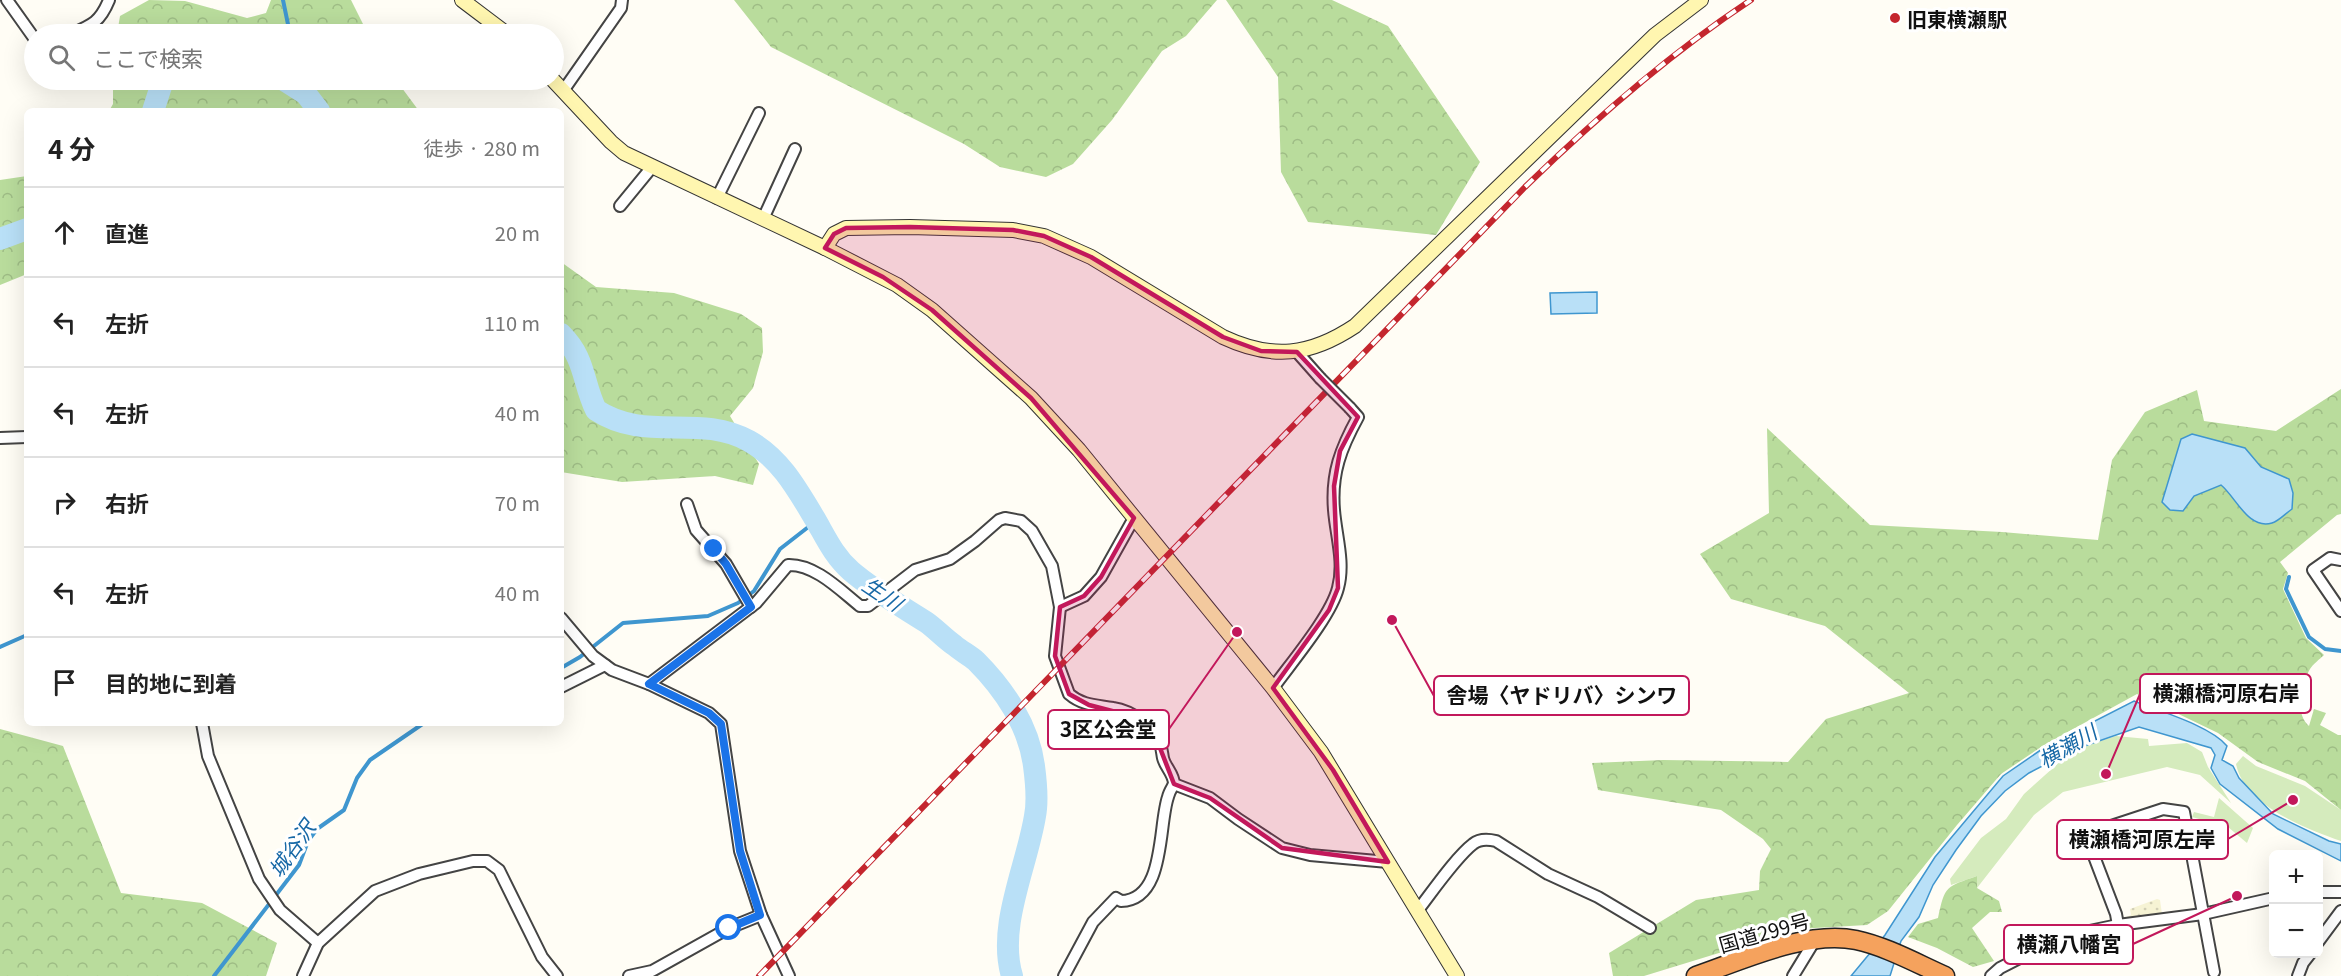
<!DOCTYPE html>
<html lang="ja">
<head>
<meta charset="utf-8">
<style>
  :root { --surface:#fff; --page:#f6f6f6; --text:#222; --muted:#767676; --line:#e0e0e0 }
  body { margin:0; font-family:Georgia,"Noto Sans JP",serif; background:var(--page); color:var(--text) }
  .controls { position:absolute; right:18px; bottom:18px; display:grid; overflow:hidden; border-radius:9px; box-shadow:0 6px 24px #0002 }
  .controls button { width:54px; height:54px; display:grid; place-items:center; padding:0; border:0; border-bottom:2px solid var(--line); background:var(--surface); color:var(--text); font:30px sans-serif }
  .stop { position:absolute; width:18px; height:18px; margin:-14px; border:4px solid #1a73e8; border-radius:50%; background:#fff }
  .stop.end { background:#1a73e8; border-color:#fff; box-shadow:0 2px 6px #0008 }
  .list { margin:0; padding:0; list-style:none }
  h2 { display:flex; justify-content:space-between; align-items:center; height:78px; margin:0; padding:0 24px; font-size:26px }
  h2 small { font-size:20px; font-weight:400; color:var(--muted) }
  .list li { display:grid; grid-template-columns:39px 1fr auto; gap:18px; align-items:center; box-sizing:border-box; height:90px; padding:0 24px; border-top:2px solid var(--line) }
  .list b { display:block; font-size:22px; white-space:nowrap }
  .list em { font-size:20px; font-style:normal; color:var(--muted) }
  .icon { flex:none; width:33px; height:33px; fill:none; stroke:currentColor; stroke-width:2; stroke-linecap:round; stroke-linejoin:round }
  .map { position:relative; flex:none; width:2341px; height:976px; overflow:hidden }
  .search { position:absolute; background:var(--surface); box-shadow:0 6px 24px #0002; left:24px; top:24px; width:540px; height:66px; display:flex; align-items:center; gap:15px; box-sizing:border-box; padding:0 21px; border-radius:33px; color:var(--muted); font-size:22px }
  .panel { position:absolute; background:var(--surface); box-shadow:0 6px 24px #0002; left:24px; top:108px; width:540px; height:618px; border-radius:9px }
  .map>svg:first-child { display:block }
  .farmland { fill:url(#farmland-dots) }
  .grass { fill:#d5ebbd }
  .forest { fill:url(#forest-crowns) }
  .water { fill:#b9e0f7; stroke:#3f96cf; stroke-width:1.5 }
  .lines { fill:none; stroke-linecap:round; stroke-linejoin:round }
  .stream { stroke:#3f96cf; stroke-width:4 }
  .river { stroke:#b9e0f7; stroke-width:22 }
  .street-casing { stroke:#444; stroke-width:14 }
  .secondary-casing { stroke:#333; stroke-width:16 }
  .highway-casing { stroke:#222; stroke-width:21 }
  .street { stroke:#fff; stroke-width:10 }
  .secondary { stroke:#fff6b0; stroke-width:14 }
  .highway { stroke:#f5a25d; stroke-width:18 }
  .rail-casing { stroke:#c4262e; stroke-width:6 }
  .rail { stroke:#fff; stroke-width:4; stroke-dasharray:11; stroke-linecap:butt }
  .street-bridge-casing { stroke:#444; stroke-width:14; stroke-linecap:butt }
  .street-bridge { stroke:#fff; stroke-width:10 }
  .route { stroke:#1a73e8; stroke-width:8 }
  .marked { fill:#c2185b; fill-opacity:0.2; stroke:#c2185b; stroke-width:4.5; stroke-linejoin:round }
  .poi-dot { fill:#c4262e; stroke:#fff; stroke-width:2 }
  .labels { text-anchor:middle; dominant-baseline:central; stroke-width:6; stroke-linejoin:round; paint-order:stroke }
  .poi-label { font-size:20px; font-weight:bold; fill:#111; stroke:#fff; text-anchor:start }
  .street-label { font-size:20px; fill:#111; stroke:#fff }
  .water-label { font-size:21px; font-style:italic; fill:#1768a6; stroke:#fff }
  .leader { fill:none; stroke:#c2185b; stroke-width:2 }
  .callout-dot { fill:#c2185b; stroke:#fff; stroke-width:2 }
  .callout { fill:#fff; stroke:#c2185b; stroke-width:2 }
  .callout-label { font-size:21px; text-anchor:middle; font-weight:bold; fill:#111 }
</style>
</head>
<body>
<div class="map">
<svg width="2341" height="976" viewBox="0 0 2341 976">
  <defs>
    <pattern id="farmland-dots" width="8" height="8" patternUnits="userSpaceOnUse" patternTransform="scale(1.5)"><rect width="8" height="8" fill="#f6f3d4"/><path d="M2 2h.1M6 6h.1" fill="none" stroke="#d2cfb5" stroke-width="1.8" stroke-linecap="round"/></pattern>
    <pattern id="forest-crowns" width="20" height="18" patternUnits="userSpaceOnUse" patternTransform="scale(1.5)"><rect width="20" height="18" fill="#b9dc9c"/><path d="M2 6a3 3 0 1 1 6 0M12 15a3 3 0 1 1 6 0" fill="none" stroke="#9ebc85"/></pattern>
  </defs>
  <rect width="100%" height="100%" fill="#fffdf5"/>
  <path class="farmland" d="M2157,899L2160,900L2162,914L2124,922L2122,919L2131,915L2130,909Z"/>
  <g class="grass">
    <path d="M2116,736L2148,739L2149,746L2187,743L2202,752L2208,767L2231,803L2200,775L2167,767L2063,792L2034,815L1977,888V876L1951,885L1950,879L1981,838L2006,819L2024,794L2073,750Z"/>
    <path d="M2243,756L2256,766L2305,786L2341,810V841C2306,829 2244,805 2236,764Z"/>
    <path d="M2219,798L2253,828L2247,843L2228,827L2192,817L2194,812L2214,817Z"/>
  </g>
  <g class="forest">
    <path d="M149,0L185,1L247,18L266,13L271,0H351L368,34H117L120,16Z"/>
    <path d="M734,0H1217L1186,36L1162,51L1112,120L1073,164L1046,177L1000,167L964,144L771,47Z"/>
    <path d="M1226,0H1332L1388,26L1480,162L1436,235L1308,222L1281,172L1278,77Z"/>
    <path d="M113,80H396L419,111H109L113,104Z"/>
    <path d="M27,176V274L0,285V180Z"/>
    <path d="M561,262L596,287L674,293L741,314L762,328L763,352L753,388L730,416L759,464L753,485L715,476L622,482L561,472Z"/>
    <path d="M2341,389V514L2337,515L2280,562L2288,573L2283,589L2306,638L2324,655C2320,659 2313,664 2310,669C2301,684 2294,713 2309,726L2314,709L2326,713L2320,725L2338,735H2341V810L2305,781L2258,762L2218,733L2137,694L2044,745L2001,774L1957,825L1888,911L1867,925L1797,929L1644,976H1613L1609,953L1696,900L1759,890L1760,871L1771,849L1763,839L1721,810L1598,790L1592,763L1663,760L1788,762L1826,719L1909,693L1825,626L1731,599L1700,554L1769,513L1767,428L1870,525L2002,532L2098,540L2112,460L2145,412L2197,390L2204,421L2276,431Z"/>
    <path d="M0,729L63,746L121,893L202,903L277,943L266,976H0Z"/>
    <path d="M1977,876V888L1999,901L2002,912H1990L1972,928L1994,961L1973,967L1937,948L1908,937L1918,924L1938,918C1945,885 1946,887 1977,876Z"/>
  </g>
  <g class="water">
    <path d="M1597,292V313L1551,314L1550,293Z"/>
    <path d="M2192,434L2245,448L2261,467L2289,479L2293,493L2292,509C2286,513 2279,521 2272,523C2248,530 2236,497 2221,485L2194,496L2183,511L2170,510L2162,502L2181,439Z"/>
    <path d="M2134,701C2159,711 2211,726 2227,746L2222,760L2233,766L2239,778L2273,814L2329,841L2341,844V861L2278,829L2220,784L2211,768L2215,755L2211,748L2139,727L2073,750L2029,773L2005,791L1981,816L1956,850L1933,885L1919,917L1901,941L1890,976H1851L1885,935L1935,857L2003,776L2048,745Z"/>
  </g>
  <g class="lines">
    <g class="stream">
      <path d="M283,0L290,34"/>
      <path d="M302,80L306,94"/>
      <path d="M2289,577L2286,589L2309,637L2325,649L2341,651"/>
      <path d="M0,647L27,635"/>
      <path d="M561,668L580,657L623,623L708,616L738,603L754,591L780,549L816,521"/>
      <path d="M214,976L299,865L308,841L317,829L344,810L357,778L370,760L424,723"/>
    </g>
    <g class="river">
      <path d="M284,80L306,94L319,111"/>
      <path d="M153,111L163,80"/>
      <path d="M0,239L27,229"/>
      <path d="M561,334C586,359 582,381 596,410C646,443 698,413 749,441C780,458 797,489 815,519C826,538 834,556 851,571C873,590 901,606 926,622C936,629 944,638 954,645C961,651 969,655 976,661C1004,689 1029,726 1034,766C1036,781 1038,801 1035,816C1027,866 997,926 1012,976"/>
    </g>
    <defs>
      <g id="street">
        <path d="M7,0L34,38"/>
        <path d="M71,34C92,25 100,22 109,0"/>
        <path d="M563,91L621,8L622,0"/>
        <path d="M717,198L759,113"/>
        <path d="M620,206L652,167"/>
        <path d="M763,219L795,149"/>
        <path d="M1297,352L1320,378"/>
        <path d="M0,438L27,437"/>
        <path d="M687,504L696,530L726,564L751,607"/>
        <path d="M2341,560L2330,558L2313,570L2341,611"/>
        <path d="M1060,607L1084,596L1101,577L1134,518"/>
        <path d="M561,618L593,656L612,670L649,684L709,713L721,724L740,851L761,915L789,976"/>
        <path d="M649,684L756,603L788,565C815,564 840,590 860,606H868L915,570L950,559L975,541L999,520L1005,518L1021,521L1032,531L1052,566L1060,607L1055,656L1069,694C1083,706 1097,705 1113,708C1133,711 1152,726 1160,744C1162,749 1162,753 1163,758C1165,767 1174,774 1174,784L1210,798L1238,819L1282,848L1310,855L1388,862"/>
        <path d="M561,687L605,665"/>
        <path d="M1273,688C1291,663 1331,616 1338,588C1345,562 1336,536 1334,510C1331,473 1341,448 1358,417L1350,408"/>
        <path d="M202,723L208,756L259,879L280,910L318,943"/>
        <path d="M2318,892H2341"/>
        <path d="M1418,910C1432,892 1456,857 1473,844C1479,839 1488,839 1496,841L1548,874L1598,897L1650,928"/>
        <path d="M2118,925L2116,914L2087,838L2093,832L2163,809L2184,812L2214,972"/>
        <path d="M2318,942L2341,911"/>
        <path d="M303,976L318,943L375,891L419,874L473,861H487L499,870L542,957L557,976"/>
        <path d="M629,976L652,971L729,928L761,915"/>
        <path d="M1064,976L1093,922L1116,898L1121,901C1166,900 1158,825 1168,797C1169,792 1172,788 1174,784"/>
        <path d="M1793,976L1815,940"/>
        <path d="M1991,976L2000,968L2061,937L2118,925L2203,914L2274,898"/>
        <path d="M2298,976L2303,963L2310,954"/>
      </g>
      <g id="secondary">
        <path d="M462,0L507,34"/>
        <path d="M553,80L611,142L624,153L825,248L897,285L932,310L1031,398L1079,450L1273,688L1321,752L1457,976"/>
        <path d="M825,248L834,234L846,228L910,227L1013,230L1044,236L1091,257L1223,337C1272,360 1310,356 1355,326L1655,35L1701,0"/>
      </g>
      <path id="highway" d="M1696,976C1743,960 1806,930 1856,940C1885,946 1918,964 1945,976"/>
    </defs>
    <use href="#street" class="street-casing"/>
    <use href="#secondary" class="secondary-casing"/>
    <use href="#highway" class="highway-casing"/>
    <use href="#street" class="street"/>
    <use href="#secondary" class="secondary"/>
    <use href="#highway" class="highway"/>
    <defs>
      <path id="rail" d="M759,976L1525,187C1595,119 1669,54 1751,0"/>
    </defs>
    <use href="#rail" class="rail-casing"/>
    <use href="#rail" class="rail"/>
    <defs>
      <path id="street-bridge" d="M1320,378L1350,408"/>
    </defs>
    <use href="#street-bridge" class="street-bridge-casing"/>
    <use href="#street-bridge" class="street-bridge"/>
  </g>
  <g class="lines">
    <path class="route" d="M714,549L726,564L751,607L649,684L709,713L721,724L740,851L760,915L729,928"/>
  </g>
  <path class="marked" d="M910,227L1013,230L1044,236L1091,257L1223,337L1261,351L1297,352L1358,417L1340,451L1334,486L1338,588L1329,610L1273,688L1333,770L1388,862L1282,848L1210,798L1174,784L1155,735L1135,717L1089,705L1069,694L1055,656L1060,607L1084,596L1101,577L1134,518L1031,398L932,310L883,277L825,248L834,234L846,228Z"/>
  <circle class="poi-dot" cx="1895" cy="18" r="6"/>
  <g class="labels">
    <g class="poi-label">
      <text x="1907" y="18">旧東横瀬駅</text>
    </g>
    <g class="street-label">
      <text transform="translate(1764 932) rotate(-16)">国道299号</text>
    </g>
    <g class="water-label">
      <text transform="translate(883 593) rotate(34)">生川</text>
      <text transform="translate(2067 745) rotate(-30)">横瀬川</text>
      <text transform="translate(291 848) rotate(-55)">城谷沢</text>
    </g>
  </g>
  <path class="leader" d="M2106 774L2140 694M1392 620L1434 696M1237 632L1169 729M2293 800L2228 839M2237 896L2133 944"/>
  <g class="callout-dot">
    <circle cx="2106" cy="774" r="6"/>
    <circle cx="1392" cy="620" r="6"/>
    <circle cx="1237" cy="632" r="6"/>
    <circle cx="2293" cy="800" r="6"/>
    <circle cx="2237" cy="896" r="6"/>
  </g>
  <g class="callout">
    <rect x="2140" y="674" width="171" height="39" rx="6"/>
    <rect x="1434" y="676" width="255" height="39" rx="6"/>
    <rect x="1048" y="710" width="121" height="39" rx="6"/>
    <rect x="2057" y="820" width="171" height="39" rx="6"/>
    <rect x="2004" y="925" width="129" height="39" rx="6"/>
  </g>
  <g class="callout-label">
    <text x="2226" y="701">横瀬橋河原右岸</text>
    <text x="1562" y="703">舎場〈ヤドリバ〉シンワ</text>
    <text x="1108" y="737">3区公会堂</text>
    <text x="2142" y="847">横瀬橋河原左岸</text>
    <text x="2069" y="952">横瀬八幡宮</text>
  </g>
</svg>
<div class="controls">
<button>+</button>
<button>−</button>
</div>
<div class="stop" style="left:729px;top:928px"></div>
<div class="stop end" style="left:714px;top:549px"></div>
<div class="search"><svg class="icon" aria-label="search" viewBox="0 0 24 24"><circle cx="10" cy="10" r="6"/><path d="M15 15l6 6"/></svg>ここで検索</div>
<section class="panel">
<h2>4 分<small>徒歩 · 280 m</small></h2>
<ul class="list">
<li><svg class="icon" aria-label="ahead" viewBox="0 0 24 24"><path d="M12 20V5M6 11l6-6 6 6"/></svg><div><b>直進</b></div><em>20 m</em></li>
<li><svg class="icon" aria-label="left" viewBox="0 0 24 24"><path d="M17 20v-9H6M10 6l-5 5 5 5"/></svg><div><b>左折</b></div><em>110 m</em></li>
<li><svg class="icon" aria-label="left" viewBox="0 0 24 24"><path d="M17 20v-9H6M10 6l-5 5 5 5"/></svg><div><b>左折</b></div><em>40 m</em></li>
<li><svg class="icon" aria-label="right" viewBox="0 0 24 24"><path d="M7 20v-9h11M14 6l5 5-5 5"/></svg><div><b>右折</b></div><em>70 m</em></li>
<li><svg class="icon" aria-label="left" viewBox="0 0 24 24"><path d="M17 20v-9H6M10 6l-5 5 5 5"/></svg><div><b>左折</b></div><em>40 m</em></li>
<li><svg class="icon" aria-label="arrive" viewBox="0 0 24 24"><path d="M6 21V4h12l-3 4 3 4H6"/></svg><div><b>目的地に到着</b></div></li>
</ul>
</section>
</div>
</body>
</html>
